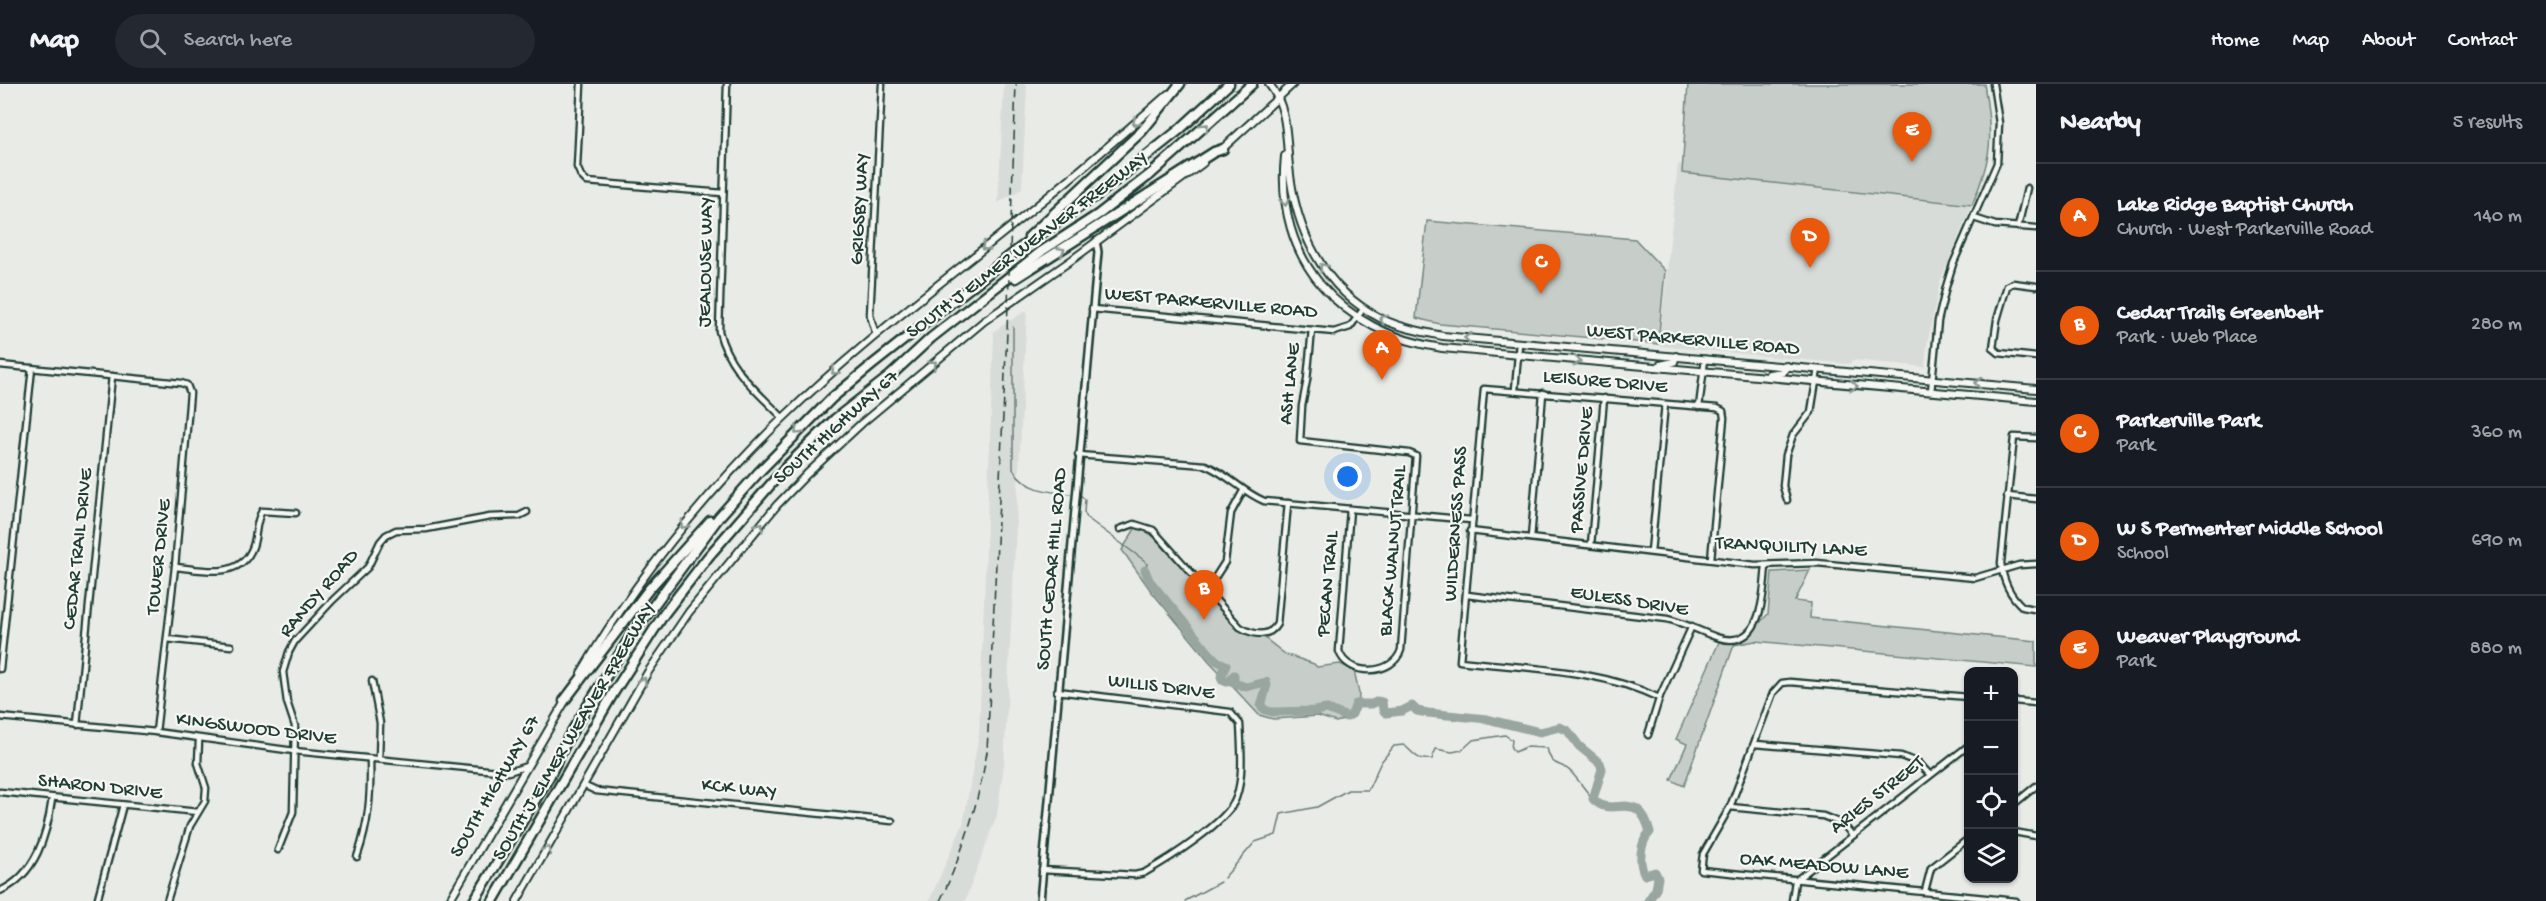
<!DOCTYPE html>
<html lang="en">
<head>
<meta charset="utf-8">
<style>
  :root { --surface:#171b24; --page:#242831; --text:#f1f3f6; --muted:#9ea1a6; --line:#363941; --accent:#ea580c }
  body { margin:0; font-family:"Gochi Hand",sans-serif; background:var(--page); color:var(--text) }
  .controls { position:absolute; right:18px; bottom:18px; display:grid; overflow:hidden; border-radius:12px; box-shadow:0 2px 4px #0004 }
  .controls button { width:54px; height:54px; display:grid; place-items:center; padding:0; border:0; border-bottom:2px solid var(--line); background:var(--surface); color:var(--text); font:30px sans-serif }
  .you { position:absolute; left:1348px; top:393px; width:21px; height:21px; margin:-15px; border:4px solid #fff; border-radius:50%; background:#1a73e8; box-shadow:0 0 0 9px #1a73e833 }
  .badge { display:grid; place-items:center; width:39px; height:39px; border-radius:50%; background:var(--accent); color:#fff; font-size:20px; font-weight:700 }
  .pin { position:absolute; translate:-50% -50px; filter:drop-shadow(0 2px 3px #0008) }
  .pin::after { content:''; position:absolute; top:32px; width:21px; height:18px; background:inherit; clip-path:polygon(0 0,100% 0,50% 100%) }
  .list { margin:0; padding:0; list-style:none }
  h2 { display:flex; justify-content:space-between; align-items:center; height:78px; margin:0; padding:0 24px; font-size:26px }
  h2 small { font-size:20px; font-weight:400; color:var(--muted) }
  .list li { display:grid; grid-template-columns:39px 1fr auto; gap:18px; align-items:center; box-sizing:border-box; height:108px; padding:0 24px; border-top:2px solid var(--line) }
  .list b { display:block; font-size:22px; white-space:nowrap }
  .list p { margin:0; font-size:20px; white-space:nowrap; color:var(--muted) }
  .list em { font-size:20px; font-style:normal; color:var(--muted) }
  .icon { flex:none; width:33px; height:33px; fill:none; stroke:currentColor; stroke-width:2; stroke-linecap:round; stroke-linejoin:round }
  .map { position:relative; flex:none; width:2036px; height:817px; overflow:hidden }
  header { display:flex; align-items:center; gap:36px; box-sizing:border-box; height:84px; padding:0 30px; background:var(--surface); border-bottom:2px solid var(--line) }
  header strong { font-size:28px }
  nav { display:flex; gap:33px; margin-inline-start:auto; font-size:21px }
  .search { width:420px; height:54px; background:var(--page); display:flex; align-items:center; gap:15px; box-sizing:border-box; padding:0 21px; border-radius:33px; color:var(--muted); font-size:22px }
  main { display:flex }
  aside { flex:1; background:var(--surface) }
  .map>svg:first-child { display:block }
  .built { fill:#d8dcd8 }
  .green { fill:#c7cec9; stroke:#73867e; stroke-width:1.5 }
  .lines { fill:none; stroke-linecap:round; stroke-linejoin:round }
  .stream { stroke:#687c75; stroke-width:1.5 }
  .river { stroke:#99a6a0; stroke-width:9 }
  .minor-casing { stroke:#1f3d34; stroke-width:9 }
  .tertiary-casing { stroke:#1f3d34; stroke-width:10 }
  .secondary-casing { stroke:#1f3d34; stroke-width:10 }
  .motorway-casing { stroke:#1f3d34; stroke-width:13 }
  .minor { stroke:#f6f6f2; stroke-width:4.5 }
  .tertiary { stroke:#f6f6f2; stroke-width:5 }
  .secondary { stroke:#f6f6f2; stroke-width:6 }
  .motorway { stroke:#f6f6f2; stroke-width:8 }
  .rail { stroke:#1f3d34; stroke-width:1.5; stroke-dasharray:9 4.5; stroke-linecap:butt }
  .oneway { stroke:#8a9a93 }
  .labels { text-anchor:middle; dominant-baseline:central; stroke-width:4.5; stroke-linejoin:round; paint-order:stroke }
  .street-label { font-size:20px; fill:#1f3d34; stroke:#f6f6f2 }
</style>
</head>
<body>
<header>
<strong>Map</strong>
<div class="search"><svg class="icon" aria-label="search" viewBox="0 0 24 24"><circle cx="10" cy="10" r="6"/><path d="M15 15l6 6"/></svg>Search here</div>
<nav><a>Home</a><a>Map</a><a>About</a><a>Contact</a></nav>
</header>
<main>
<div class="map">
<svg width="2036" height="817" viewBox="0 0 2036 817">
  <rect width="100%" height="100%" fill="#e9ebe7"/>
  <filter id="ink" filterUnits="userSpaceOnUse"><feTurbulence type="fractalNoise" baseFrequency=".0167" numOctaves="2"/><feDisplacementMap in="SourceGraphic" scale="12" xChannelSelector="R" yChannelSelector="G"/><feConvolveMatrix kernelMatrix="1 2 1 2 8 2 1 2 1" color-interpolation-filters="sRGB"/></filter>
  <g filter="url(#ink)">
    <g class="built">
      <path d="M1004,0H1027L1022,105L998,119Z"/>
      <path d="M1678,80L1915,106L1914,115L1972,121L1940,198L1927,261L1925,283L1852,276L1851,279L1848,280L1659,262Z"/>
      <path d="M1027,226L1004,681L997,731L965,817H929L963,740L979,650L994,247Z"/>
    </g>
    <g class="green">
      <path d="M1688,0H1984C1993,53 1993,71 1972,121L1682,89Z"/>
      <path d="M1427,137L1635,155L1665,187L1658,260L1440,240L1416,234Z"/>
      <path d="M1136,443L1143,445L1154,453L1239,545L1248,550L1262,552L1285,570L1314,580L1317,583L1340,580L1354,586L1359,609L1358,626L1351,634L1336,638L1318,632L1273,635L1259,631L1209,577L1151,507L1122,466Z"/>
      <path d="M1810,486L1795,517L1811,519L1810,534L2036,557V583L1755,557L1734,561L1684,702L1671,696L1687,660L1676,655L1719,558L1750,549L1768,530L1772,488Z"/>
    </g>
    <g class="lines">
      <g class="stream">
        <path d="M1013,243V385C1026,406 1048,408 1070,410"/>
        <path d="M1080,411L1085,415L1084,428L1087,434L1145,477L1147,480L1145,486"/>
        <path d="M1224,794L1255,758L1276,751L1281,730L1317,723L1348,706H1368L1381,678L1394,662L1404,661C1415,670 1416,677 1432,675L1436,665L1452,668L1462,666L1473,656L1505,651L1512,656L1511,664L1515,668L1526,663L1547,664C1552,686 1560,676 1572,689C1579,697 1586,707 1593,715"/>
        <path d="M1185,817L1220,798"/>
      </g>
      <path class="river" d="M1145,486L1149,496L1211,571L1217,577L1226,581L1221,593L1222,596L1227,598L1234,591V599L1246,603L1266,598L1267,601L1261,622L1265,626L1272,628L1314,627L1327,625L1347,633L1352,630L1356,620H1372L1378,617L1382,618L1383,626L1386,629L1402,627L1412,622L1417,627L1428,629L1487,635L1540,648L1560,643L1568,647L1579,662L1600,679L1602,685L1593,715C1613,737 1637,701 1650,748C1640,758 1638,779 1645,791L1655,788L1658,794L1656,805L1648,817"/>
      <defs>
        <g id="minor">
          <path d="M581,0L577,83L581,92L587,98L723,109"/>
          <path d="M727,0L719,247C728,285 757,307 783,334"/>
          <path d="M1974,134L1995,141L2036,144"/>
          <path d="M2018,143L2027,104"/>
          <path d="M2036,202L2013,199L2007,202L1997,236L1993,264L1999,269L2036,273"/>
          <path d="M1092,225L1334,248L1350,243L1364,224"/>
          <path d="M1312,246L1307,296L1302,322L1300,357L1409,369L1416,372L1401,566C1393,592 1347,593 1339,567L1350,425"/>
          <path d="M876,251L870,231L882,0"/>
          <path d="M0,281L181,299L187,301L190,309L175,483L156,648"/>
          <path d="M1515,306L1519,259"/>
          <path d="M1931,308L1938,237L1946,203L1953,180L1997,79L1999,39L1993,0"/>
          <path d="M1699,323L1705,275"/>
          <path d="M1078,371L1205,381C1228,390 1242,408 1264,417L1471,436"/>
          <path d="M2007,412L2036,415"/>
          <path d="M1787,416L1783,402L1786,371L1793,351L1811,328L1818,285"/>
          <path d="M1120,445L1134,440L1153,446L1240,543C1253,551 1269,554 1277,540L1288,419"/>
          <path d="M1470,447L1755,481L1817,479L1975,494L2019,481L2036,480"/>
          <path d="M1531,454L1543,309"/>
          <path d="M1591,461L1604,314"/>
          <path d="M1651,468L1665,320"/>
          <path d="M175,483C200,485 237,496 251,467C258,454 254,440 262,427L296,429"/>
          <path d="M1207,506L1225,478L1231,429L1243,407"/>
          <path d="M1467,511L1667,535C1685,539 1699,547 1716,553C1763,569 1763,510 1766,482"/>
          <path d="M2034,525L2023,523C2009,511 2003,497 2001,479L2014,353L2036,354"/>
          <path d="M167,555L231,562"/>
          <path d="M0,585L32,284"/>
          <path d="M372,597L380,639L379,675"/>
          <path d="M1968,613L1790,598L1782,599L1773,609L1730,723L1703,770L1701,786L2016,817"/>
          <path d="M1659,614C1597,584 1527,585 1460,577L1484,305L1717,324L1723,327L1724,334L1711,475"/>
          <path d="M2014,617L2036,619"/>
          <path d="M0,633L156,648L294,667L508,688L527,682"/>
          <path d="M77,641L112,292"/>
          <path d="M1648,651L1660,612L1692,542"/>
          <path d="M1755,660L1901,672L1919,679L1930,691"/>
          <path d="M585,702L596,707L892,737"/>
          <path d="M0,708L198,728"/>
          <path d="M2014,720L2036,702"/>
          <path d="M1730,723L1823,732L1843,740L1852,751"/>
          <path d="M2014,748L2036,752"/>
          <path d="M278,766L293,728L295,642L287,618L283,588L289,568L295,557L333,516L368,483L380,458L386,451L396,446L426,445L490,433L519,432L527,428"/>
          <path d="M357,773C369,740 371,710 370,675"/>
          <path d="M1042,786L1135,791L1144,789C1167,776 1228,738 1236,714C1244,692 1241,663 1240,640L1230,628L1057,607"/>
          <path d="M0,807C36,791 47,751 52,715"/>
          <path d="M1925,807L1931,784L1968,755"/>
          <path d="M97,817L123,721"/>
          <path d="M167,817L190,742L205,717L206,704L198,679L199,656"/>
          <path d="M1792,817L1795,797L1968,662"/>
        </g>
        <path id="tertiary" d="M1040,817L1098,168L1096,157"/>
        <g id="secondary">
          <path d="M1269,0C1288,23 1286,54 1289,82C1295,145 1323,206 1382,235C1401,244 1423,248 1443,252L2036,305"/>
          <path d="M1221,66L1293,0"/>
          <path d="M1285,72C1274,176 1341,249 1442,264L2036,317"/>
          <path d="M1660,281L1674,278L1676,272"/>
          <path d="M1769,290L1783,288L1787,282"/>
          <path d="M581,589C636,495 705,410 783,334C863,256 954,190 1040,119C1084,84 1126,47 1168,10"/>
          <path d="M449,817L567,614"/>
          <path d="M517,817L648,588L689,528L777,421L807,390L862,339L984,237L1073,175L1203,79"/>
        </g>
        <g id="motorway">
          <path d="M1029,153L1142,47L1180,0"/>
          <path d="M1016,194L1214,68L1223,65"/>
          <path d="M564,617L649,505L710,437"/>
          <path d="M474,817L549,693L568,654L631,552L719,433L759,388L832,314L872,281L1020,164L1100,109L1179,46L1229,0"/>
          <path d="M493,817L614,608L664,530L708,473L784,385L835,335L890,292L931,254L1042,167L1099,130L1152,89L1252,0"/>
        </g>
      </defs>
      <use href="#minor" class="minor-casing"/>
      <use href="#tertiary" class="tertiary-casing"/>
      <use href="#secondary" class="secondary-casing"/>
      <use href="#motorway" class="motorway-casing"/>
      <use href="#minor" class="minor"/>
      <use href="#tertiary" class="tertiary"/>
      <use href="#secondary" class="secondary"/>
      <use href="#motorway" class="motorway"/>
      <path class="rail" d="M940,817C963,769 978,720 987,668L1007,248L1016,0"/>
    </g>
    <defs><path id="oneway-chevron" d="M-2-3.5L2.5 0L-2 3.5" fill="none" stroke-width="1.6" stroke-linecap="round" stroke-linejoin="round" transform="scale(1.5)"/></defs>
    <g class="oneway">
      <use href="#oneway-chevron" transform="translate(1136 38) rotate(139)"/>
      <use href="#oneway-chevron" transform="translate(1205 43) rotate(-42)"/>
      <use href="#oneway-chevron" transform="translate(1285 118) rotate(82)"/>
      <use href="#oneway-chevron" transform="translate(985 163) rotate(142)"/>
      <use href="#oneway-chevron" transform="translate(1061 167) rotate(-29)"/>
      <use href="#oneway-chevron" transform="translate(1323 183) rotate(-128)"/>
      <use href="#oneway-chevron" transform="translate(1383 235) rotate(-154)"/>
      <use href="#oneway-chevron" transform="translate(1468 254) rotate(-176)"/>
      <use href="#oneway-chevron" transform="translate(1577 277) rotate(5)"/>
      <use href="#oneway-chevron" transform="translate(933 280) rotate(-40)"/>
      <use href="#oneway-chevron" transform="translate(835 287) rotate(138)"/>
      <use href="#oneway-chevron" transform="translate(1978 299) rotate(-174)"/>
      <use href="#oneway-chevron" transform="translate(1854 302) rotate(5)"/>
      <use href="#oneway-chevron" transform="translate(798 347) rotate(136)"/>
      <use href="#oneway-chevron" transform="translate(684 441) rotate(130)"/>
      <use href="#oneway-chevron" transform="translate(760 442) rotate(-51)"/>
      <use href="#oneway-chevron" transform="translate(643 597) rotate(-59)"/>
      <use href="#oneway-chevron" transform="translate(547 766) rotate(-60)"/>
    </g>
  </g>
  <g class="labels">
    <g class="street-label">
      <text transform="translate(861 125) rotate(-87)">GRIGSBY WAY</text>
      <text transform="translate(1028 162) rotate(-37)">SOUTH J ELMER WEAVER FREEWAY</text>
      <text transform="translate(707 178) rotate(-89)">JEALOUSE WAY</text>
      <text transform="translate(1211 220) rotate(5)">WEST PARKERVILLE ROAD</text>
      <text transform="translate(1693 257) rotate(5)">WEST PARKERVILLE ROAD</text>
      <text transform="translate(1605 299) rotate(5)">LEISURE DRIVE</text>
      <text transform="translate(1291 300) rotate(-84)">ASH LANE</text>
      <text transform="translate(837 344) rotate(-42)">SOUTH HIGHWAY 67</text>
      <text transform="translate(1583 386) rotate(-85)">PASSIVE DRIVE</text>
      <text transform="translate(1457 440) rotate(-86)">WILDERNESS PASS</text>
      <text transform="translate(1791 464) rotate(3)">TRANQUILITY LANE</text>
      <text transform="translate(79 465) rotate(-84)">CEDAR TRAIL DRIVE</text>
      <text transform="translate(1394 467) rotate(-85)">BLACK WALNUT TRAIL</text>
      <text transform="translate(160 473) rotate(-84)">TOWER DRIVE</text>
      <text transform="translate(1053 485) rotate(-85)">SOUTH CEDAR HILL ROAD</text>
      <text transform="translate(1329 500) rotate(-85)">PECAN TRAIL</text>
      <text transform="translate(320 510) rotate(-49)">RANDY ROAD</text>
      <text transform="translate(1629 518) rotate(9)">EULESS DRIVE</text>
      <text transform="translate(1161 604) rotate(7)">WILLIS DRIVE</text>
      <text transform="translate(256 646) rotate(7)">KINGSWOOD DRIVE</text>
      <text transform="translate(575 648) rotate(-59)">SOUTH J ELMER WEAVER FREEWAY</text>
      <text transform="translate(496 703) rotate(-60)">SOUTH HIGHWAY 67</text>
      <text transform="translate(100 704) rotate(6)">SHARON DRIVE</text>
      <text transform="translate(739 706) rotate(6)">KCK WAY</text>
      <text transform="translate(1878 712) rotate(-38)">ARIES STREET</text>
      <text transform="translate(1824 783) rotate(5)">OAK MEADOW LANE</text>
    </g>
  </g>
</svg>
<div class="controls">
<button>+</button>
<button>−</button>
<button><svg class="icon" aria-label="locate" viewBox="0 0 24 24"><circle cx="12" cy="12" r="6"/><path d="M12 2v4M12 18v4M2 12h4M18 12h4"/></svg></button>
<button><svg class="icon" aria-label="layers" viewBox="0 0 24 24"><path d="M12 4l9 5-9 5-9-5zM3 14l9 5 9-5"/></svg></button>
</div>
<div class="you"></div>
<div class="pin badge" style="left:1382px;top:296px">A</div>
<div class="pin badge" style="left:1204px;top:536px">B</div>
<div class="pin badge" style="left:1541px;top:210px">C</div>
<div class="pin badge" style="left:1810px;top:184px">D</div>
<div class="pin badge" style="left:1912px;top:78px">E</div>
</div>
<aside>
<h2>Nearby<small>5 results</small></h2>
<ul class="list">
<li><span class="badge">A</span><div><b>Lake Ridge Baptist Church</b><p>Church · West Parkerville Road</p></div><em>140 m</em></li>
<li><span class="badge">B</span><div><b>Cedar Trails Greenbelt</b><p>Park · Web Place</p></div><em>280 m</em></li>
<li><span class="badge">C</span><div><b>Parkerville Park</b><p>Park</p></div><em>360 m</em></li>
<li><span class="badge">D</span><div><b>W S Permenter Middle School</b><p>School</p></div><em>690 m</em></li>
<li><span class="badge">E</span><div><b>Weaver Playground</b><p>Park</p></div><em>880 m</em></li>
</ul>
</aside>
</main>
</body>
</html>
